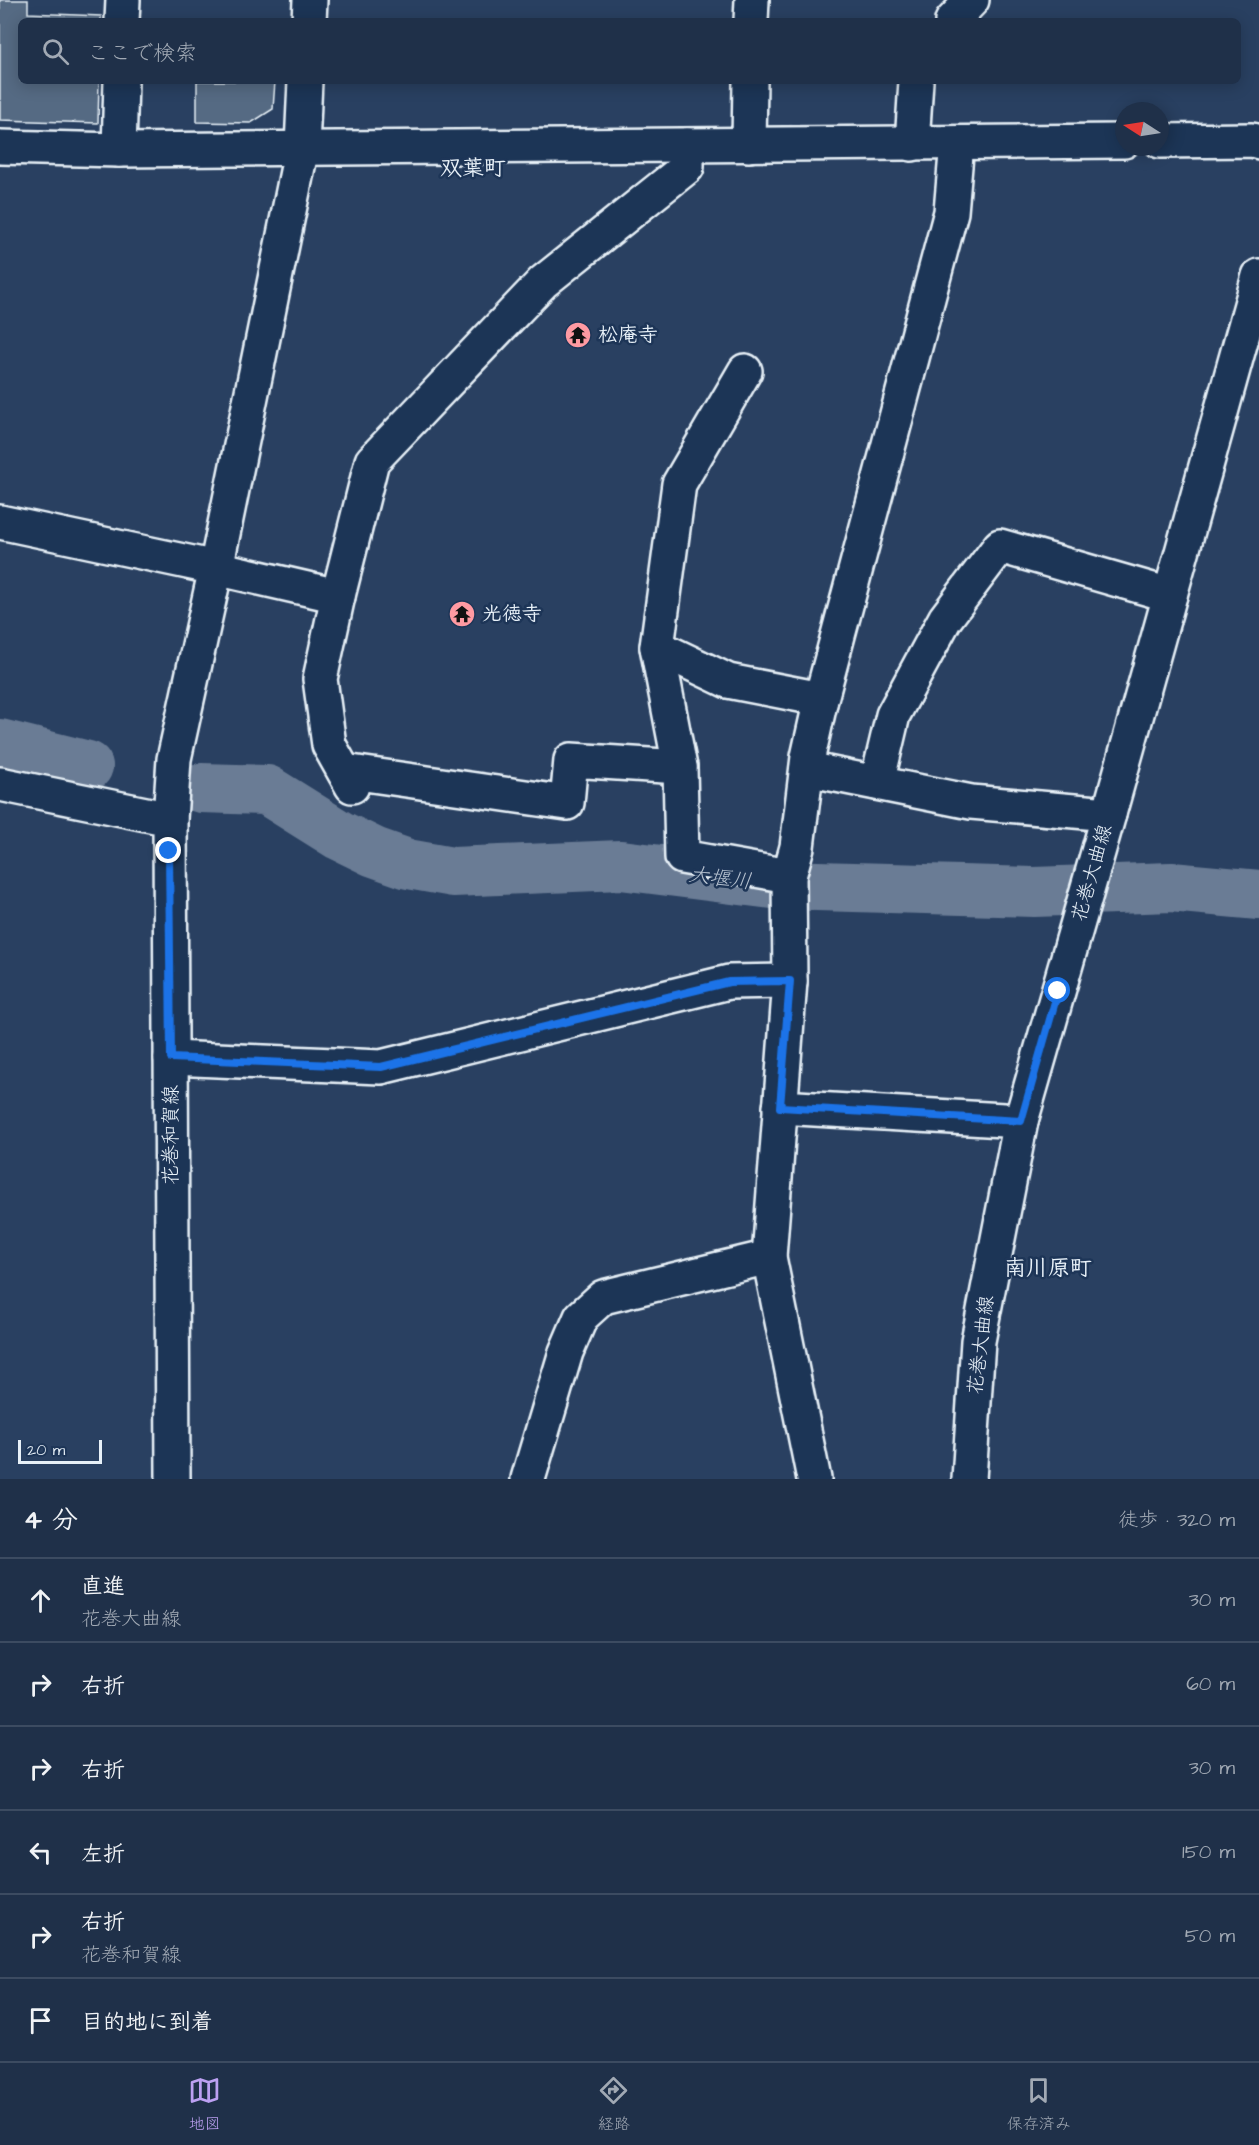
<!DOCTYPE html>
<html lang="ja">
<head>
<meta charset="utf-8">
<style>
  :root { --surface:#1f3049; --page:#2c3c53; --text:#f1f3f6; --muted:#a1a9b4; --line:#3c4b61; --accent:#bca0f2 }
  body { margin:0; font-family:"Architects Daughter","Klee One",sans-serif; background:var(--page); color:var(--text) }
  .compass { position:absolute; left:1115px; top:102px; width:54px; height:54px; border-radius:50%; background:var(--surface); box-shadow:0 3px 15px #0003; rotate:282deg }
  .scale { position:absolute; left:18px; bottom:15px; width:84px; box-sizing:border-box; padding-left:6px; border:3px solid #e8f1f8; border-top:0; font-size:16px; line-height:21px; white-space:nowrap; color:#e8f1f8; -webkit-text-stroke:4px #1d3557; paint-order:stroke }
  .stop { position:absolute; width:18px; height:18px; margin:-14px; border:4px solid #1a73e8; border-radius:50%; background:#fff }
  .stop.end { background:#1a73e8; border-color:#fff; box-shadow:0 2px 6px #0008 }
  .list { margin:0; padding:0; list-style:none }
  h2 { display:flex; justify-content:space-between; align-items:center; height:78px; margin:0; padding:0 24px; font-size:26px }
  h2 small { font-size:20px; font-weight:400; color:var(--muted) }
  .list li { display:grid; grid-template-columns:39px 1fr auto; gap:18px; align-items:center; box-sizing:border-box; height:84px; padding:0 24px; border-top:2px solid var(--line) }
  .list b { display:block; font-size:22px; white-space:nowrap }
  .list p { margin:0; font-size:20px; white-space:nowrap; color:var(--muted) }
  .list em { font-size:20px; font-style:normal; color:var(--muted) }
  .icon { flex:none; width:33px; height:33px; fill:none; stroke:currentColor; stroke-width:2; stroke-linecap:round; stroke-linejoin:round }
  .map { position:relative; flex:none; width:1259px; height:1479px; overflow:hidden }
  .search { position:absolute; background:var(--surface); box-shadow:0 3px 15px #0003; left:18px; right:18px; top:18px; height:66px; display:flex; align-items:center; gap:15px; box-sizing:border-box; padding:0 21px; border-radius:9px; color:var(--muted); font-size:22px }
  .sheet { height:582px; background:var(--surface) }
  nav { display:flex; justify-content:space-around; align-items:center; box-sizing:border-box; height:84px; border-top:2px solid var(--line); background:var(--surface); font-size:16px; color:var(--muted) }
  nav a { display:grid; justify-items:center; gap:3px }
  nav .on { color:var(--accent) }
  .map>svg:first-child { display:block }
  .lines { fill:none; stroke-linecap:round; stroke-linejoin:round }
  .river { stroke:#6b7c95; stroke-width:50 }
  .building { fill:#556a83; stroke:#e8f1f8; stroke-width:1.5 }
  .minor-casing { stroke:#e8f1f8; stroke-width:38 }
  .major-casing { stroke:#e8f1f8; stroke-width:38 }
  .minor { stroke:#1d3557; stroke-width:33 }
  .major { stroke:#1d3557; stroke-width:33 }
  .route { stroke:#1a73e8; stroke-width:8 }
  .labels { text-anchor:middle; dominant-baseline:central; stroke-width:5; stroke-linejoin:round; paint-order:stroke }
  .poi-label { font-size:20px; font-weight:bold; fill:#e8f1f8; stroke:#1d3557; text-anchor:start }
  .street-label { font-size:20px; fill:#e8f1f8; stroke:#1d3557 }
  .water-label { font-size:21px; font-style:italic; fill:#b6c2d0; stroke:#1d3557 }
  .quarter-label { font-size:22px; font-weight:bold; fill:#e8f1f8; stroke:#1d3557 }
</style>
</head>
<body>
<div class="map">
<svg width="1259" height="1479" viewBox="0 0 1259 1479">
  <rect width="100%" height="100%" fill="#294061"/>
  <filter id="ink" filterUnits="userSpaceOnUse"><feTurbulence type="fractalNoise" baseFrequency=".0167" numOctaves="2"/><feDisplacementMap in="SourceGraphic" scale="12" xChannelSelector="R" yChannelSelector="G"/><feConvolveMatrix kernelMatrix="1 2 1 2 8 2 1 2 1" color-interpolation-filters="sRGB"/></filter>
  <g filter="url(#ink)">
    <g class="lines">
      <g class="river">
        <path d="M0,744L88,766"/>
        <path d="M201,788L267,790L339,835L374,852L408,864L453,872L621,865L781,885L1034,892L1171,887L1259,895"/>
      </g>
    </g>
    <g class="building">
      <path d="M0,0H28V13L101,16V21H21V81H99L98,123L0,120Z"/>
      <path d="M197,81H275L273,109L251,123L197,122Z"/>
    </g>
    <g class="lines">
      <defs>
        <g id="minor">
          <path d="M122,21L123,0"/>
          <path d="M309,21L310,0"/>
          <path d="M751,21L752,0"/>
          <path d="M952,21L972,0"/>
          <path d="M1160,141L1252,140L1259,142"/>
          <path d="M912,144L916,81"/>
          <path d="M749,145L750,81"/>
          <path d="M0,147L119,150L1124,141"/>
          <path d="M119,150L121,81"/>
          <path d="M745,371L679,484L657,647L680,767L682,857L789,876"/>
          <path d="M0,522L216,568L338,596"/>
          <path d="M657,647L728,681L821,699"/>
          <path d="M807,769L971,802L1109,814"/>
          <path d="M344,771L567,803L571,760L680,767"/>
          <path d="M877,783L893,715L945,619L1000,546L1170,595"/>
          <path d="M352,786L329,745L320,679L338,596L372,461L543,282L687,167V145"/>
          <path d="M170,819L174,759L216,568L302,147L305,81"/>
          <path d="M171,1058L381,1067L729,982L790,981"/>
          <path d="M780,1107L1021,1121"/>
          <path d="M528,1479L566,1352L581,1317L603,1297L769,1257"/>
          <path d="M814,1479L769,1257L790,981L789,876L797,847L808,757L821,699L951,212L957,143"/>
        </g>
        <g id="major">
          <path d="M0,784L170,819L173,1479"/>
          <path d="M969,1479L978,1341L1021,1121L1109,814L1259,276"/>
        </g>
      </defs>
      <use href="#minor" class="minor-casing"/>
      <use href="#major" class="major-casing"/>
      <use href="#minor" class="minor"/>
      <use href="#major" class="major"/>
    </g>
  </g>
  <g class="lines" filter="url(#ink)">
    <path class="route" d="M169,851L171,1058L381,1067L729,982L790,981L780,1107L1021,1121L1058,991"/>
  </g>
  <defs>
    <symbol id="temple-disc" viewBox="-11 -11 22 22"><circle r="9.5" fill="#ff9aa2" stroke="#1d3557"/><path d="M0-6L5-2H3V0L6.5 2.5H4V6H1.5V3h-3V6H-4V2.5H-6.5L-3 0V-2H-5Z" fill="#111"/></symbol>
  </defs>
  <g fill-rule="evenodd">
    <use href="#temple-disc" x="563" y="320" width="30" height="30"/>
    <use href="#temple-disc" x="447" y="599" width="30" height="30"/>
  </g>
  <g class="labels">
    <g class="poi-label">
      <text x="598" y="335">松庵寺</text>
      <text x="482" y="614">光徳寺</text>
    </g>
    <g class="street-label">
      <text transform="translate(1092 873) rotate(-74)">花巻大曲線</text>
      <text transform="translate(171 1135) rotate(-90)">花巻和賀線</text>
      <text transform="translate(981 1345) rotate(-83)">花巻大曲線</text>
    </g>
    <g class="water-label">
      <text transform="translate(720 878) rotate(7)">大堰川</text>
    </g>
    <g class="quarter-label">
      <text x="473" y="168">双葉町</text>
      <text x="1048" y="1268">南川原町</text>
    </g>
  </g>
</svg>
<svg class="compass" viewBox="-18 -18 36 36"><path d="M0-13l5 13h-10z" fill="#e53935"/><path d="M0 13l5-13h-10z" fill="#a1a9b4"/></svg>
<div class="scale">20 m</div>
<div class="stop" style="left:1058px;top:991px"></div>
<div class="stop end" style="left:169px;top:851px"></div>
<div class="search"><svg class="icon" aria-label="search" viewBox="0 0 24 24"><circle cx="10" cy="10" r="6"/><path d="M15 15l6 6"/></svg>ここで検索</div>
</div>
<section class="sheet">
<h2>4 分<small>徒歩 · 320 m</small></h2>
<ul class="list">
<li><svg class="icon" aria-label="ahead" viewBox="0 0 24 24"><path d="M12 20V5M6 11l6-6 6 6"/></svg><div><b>直進</b><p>花巻大曲線</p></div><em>30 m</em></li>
<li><svg class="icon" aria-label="right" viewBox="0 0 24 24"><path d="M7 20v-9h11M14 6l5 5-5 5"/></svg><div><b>右折</b></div><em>60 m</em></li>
<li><svg class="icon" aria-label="right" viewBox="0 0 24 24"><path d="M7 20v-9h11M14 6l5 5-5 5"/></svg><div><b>右折</b></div><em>30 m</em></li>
<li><svg class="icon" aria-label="left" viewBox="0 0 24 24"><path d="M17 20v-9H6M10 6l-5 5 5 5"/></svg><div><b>左折</b></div><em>150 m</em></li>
<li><svg class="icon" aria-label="right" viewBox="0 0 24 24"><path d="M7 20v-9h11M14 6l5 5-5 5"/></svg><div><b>右折</b><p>花巻和賀線</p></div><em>50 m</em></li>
<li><svg class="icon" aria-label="arrive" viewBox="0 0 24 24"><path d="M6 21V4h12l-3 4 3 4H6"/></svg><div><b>目的地に到着</b></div></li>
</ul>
</section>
<nav>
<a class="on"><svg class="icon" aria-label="map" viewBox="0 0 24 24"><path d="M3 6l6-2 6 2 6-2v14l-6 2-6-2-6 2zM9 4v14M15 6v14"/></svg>地図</a>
<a><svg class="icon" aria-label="directions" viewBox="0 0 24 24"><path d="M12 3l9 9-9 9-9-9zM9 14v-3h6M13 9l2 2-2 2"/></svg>経路</a>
<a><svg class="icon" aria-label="saved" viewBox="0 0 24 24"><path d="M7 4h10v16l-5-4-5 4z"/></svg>保存済み</a>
</nav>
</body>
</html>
